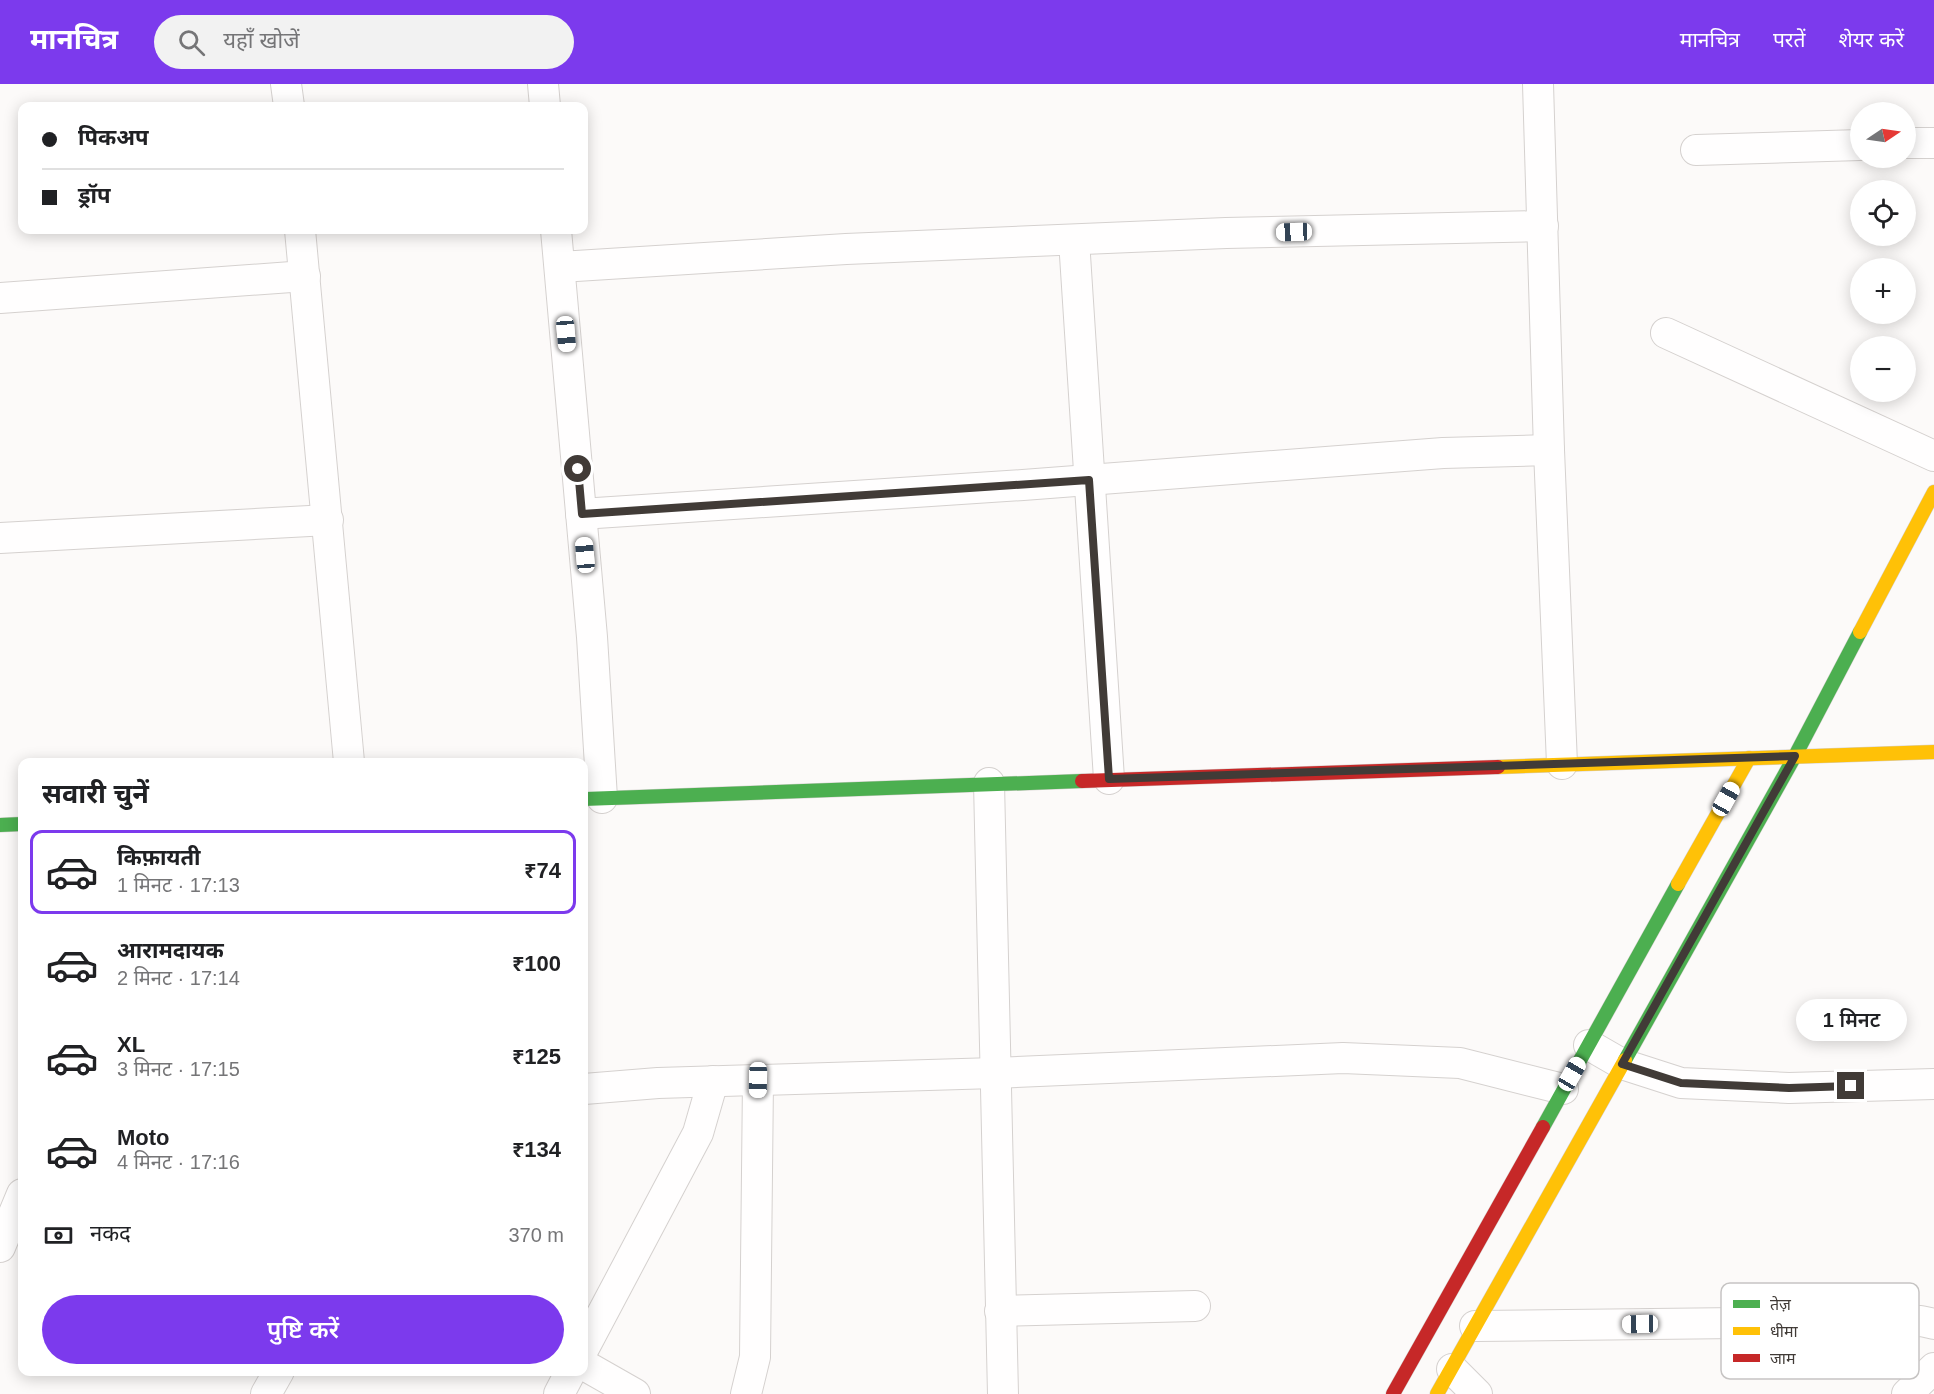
<!DOCTYPE html>
<html lang="hi">
<head>
<meta charset="utf-8">
<style>
	body { margin:0; font-family:Helvetica,"Noto Sans Devanagari",sans-serif; background:#f2f2f2; color:#202124; height:100vh; display:flex; flex-direction:column; font-size:22px; white-space:nowrap }
	* { box-sizing:border-box; margin:0 }
	p { font-size:20px; color:#757577 }
	.icon { flex:none; width:33px; height:33px; fill:none; stroke:currentColor; stroke-width:2; stroke-linecap:round; stroke-linejoin:round }
	.map { position:relative; flex:1; overflow:hidden }
	.panel { position:absolute; left:18px; top:674px; width:570px; height:618px; display:flex; flex-direction:column; background:#fff; border-radius:12px; box-shadow:0 3px 15px #0003 }
	.panel>* { flex:none }
	.guide { position:absolute; left:18px; top:18px; width:570px; height:132px; border-radius:12px; box-shadow:0 3px 15px #0003; display:grid; align-content:center; height:132px; padding:0 24px; background:#fff }
	.needle { width:39px; rotate:77deg }
	.controls { position:absolute; left:1850px; top:18px; display:grid; gap:12px }
	.controls a { display:grid; place-items:center; width:66px; height:66px; border-radius:50%; background:#fff; box-shadow:0 3px 15px #0003; font-size:30px }
	.end { position:absolute; width:27px; height:27px; margin:-14px; border:8px solid #413b37; background:#fff; box-shadow:0 0 0 3px #fff }
	.from { border-radius:50% }
	.bubble { position:absolute; height:42px; border-radius:21px; background:#fff; box-shadow:0 3px 15px #0003; font-size:20px; font-weight:600; line-height:42px; text-align:center }
	.car { position:absolute; width:18px; height:36px; margin:-18px -9px; border-radius:8px; box-shadow:0 0 4px 2px #0007; background:linear-gradient(#fff 24%,#345 0 40%,#fff 0 76%,#345 0 86%,#fff 0) }
	.guide b { display:flex; align-items:center; gap:21px; height:57px; font-size:22px }
	.guide b+b { border-top:2px solid #e0e0e0 }
	.guide i { width:15px; height:15px; background:#202124 }
	ul { padding:0; list-style:none }
	li { display:flex; align-items:center; gap:18px; height:84px; margin:0 12px 9px; padding:0 12px; border:3px solid transparent; border-radius:12px }
	li div { flex:1 }
	li b { display:block; font-size:22px }
	li em { font-style:normal; font-weight:600 }
	li.selected { border-color:#7c3aed }
	li>.icon { width:54px; height:54px; stroke-width:1.5 }
	h2 { padding:0 24px; font-size:27px; line-height:72px }
	.pay { display:flex; align-items:center; gap:15px; height:66px; padding:0 24px; font-size:22px }
	.pay p { margin-inline-start:auto }
	.action { display:flex; gap:12px; margin-top:auto; padding:12px 24px }
	.action a { flex:1; height:69px; border-radius:36px; background:#7c3aed; color:#fff; font-size:24px; font-weight:600; line-height:69px; text-align:center }
	header { display:flex; align-items:center; gap:36px; box-sizing:border-box; height:84px; padding:0 30px; background:#7c3aed; color:#fff }
	header strong { font-size:28px }
	nav { display:flex; gap:33px; margin-inline-start:auto; font-size:21px }
	.search { width:420px; height:54px; background:#f2f2f2; display:flex; align-items:center; gap:15px; box-sizing:border-box; padding:0 21px; border-radius:33px; color:#757577; font-size:22px }
	.map>svg:first-child { display:block }
</style>
</head>
<body>
<header>
<strong>मानचित्र</strong>
<div class="search"><svg class="icon" aria-label="search" viewBox="0 0 24 24"><circle cx="10" cy="10" r="6"/><path d="M15 15l6 6"/></svg>यहाँ खोजें</div>
<nav><a>मानचित्र</a><a>परतें</a><a>शेयर करें</a></nav>
</header>
<div class="map">
<svg width="1934" height="1310" viewBox="0 0 1934 1310">
	<rect width="100%" height="100%" fill="#fcfaf9"/>
	<g fill="none" stroke-linecap="round" stroke-linejoin="round">
		<defs>
			<g id="street">
				<polyline points="286,0 289,22"/>
				<polyline points="543,0 545,22"/>
				<polyline points="1538,0 1549,366 1562,680"/>
				<polyline points="1905,59 1934,59"/>
				<polyline points="1696,66 1860,61"/>
				<polyline points="300,146 349,678"/>
				<polyline points="556,146 592,553 602,714"/>
				<polyline points="1074,156 1109,695"/>
				<polyline points="560,183 846,165 1226,149 1543,142"/>
				<polyline points="0,214 305,192"/>
				<polyline points="1666,249 1934,372"/>
				<polyline points="581,430 1023,401 1443,369 1549,366"/>
				<polyline points="0,454 328,436"/>
				<polyline points="989,699 1003,1310"/>
				<polyline points="1589,961 1622,980 1681,999 1789,1004 1934,1000"/>
				<polyline points="584,1005 658,999 995,989 1343,974 1460,979 1563,1005"/>
				<polyline points="0,1163 22,1110"/>
				<polyline points="1000,1227 1195,1222"/>
				<polyline points="1475,1242 1921,1237 1934,1240"/>
				<polyline points="584,1264 698,1049 713,997"/>
				<polyline points="584,1281 635,1310"/>
				<polyline points="1452,1285 1477,1310"/>
				<polyline points="266,1310 279,1287"/>
				<polyline points="559,1310 571,1287"/>
				<polyline points="746,1310 755,1273 758,996"/>
				<polyline points="1907,1310 1934,1284"/>
			</g>
			<g id="fast">
				<polyline points="584,715 1082,697"/>
				<polyline points="0,741 22,740"/>
				<polyline points="1625,976 1795,672 1860,548"/>
				<polyline points="1543,1043 1678,800"/>
			</g>
			<g id="slow">
				<polyline points="1860,548 1934,408"/>
				<polyline points="1498,683 1934,668"/>
				<polyline points="1678,800 1749,674"/>
				<polyline points="1437,1310 1625,976"/>
			</g>
			<g id="jam">
				<polyline points="1082,697 1498,683"/>
				<polyline points="1393,1310 1543,1043"/>
			</g>
		</defs>
		<!-- street casing -->
		<use href="#street" stroke="#d5d1cf" stroke-width="32"/>
		<!-- fast casing -->
		<use href="#fast" stroke="#d5d1cf" stroke-width="15"/>
		<!-- slow casing -->
		<use href="#slow" stroke="#d5d1cf" stroke-width="15"/>
		<!-- jam casing -->
		<use href="#jam" stroke="#d5d1cf" stroke-width="15"/>
		<!-- street -->
		<use href="#street" stroke="#fffefe" stroke-width="30"/>
		<!-- fast -->
		<use href="#fast" stroke="#4caf50" stroke-width="14"/>
		<!-- slow -->
		<use href="#slow" stroke="#ffc107" stroke-width="14"/>
		<!-- jam -->
		<use href="#jam" stroke="#c62828" stroke-width="14"/>
	</g>
	<g fill="none" stroke-linecap="round" stroke-linejoin="round">
		<!-- route -->
		<polyline stroke="#413b37" stroke-width="8" points="578,385 582,430 1089,396 1109,695 1795,672 1622,980 1681,999 1789,1004 1851,1002"/>
	</g>
	<!-- legend -->
	<rect x="1721" y="1199" width="198" height="96" rx="9" fill="#fff" stroke="#c6c4c3" stroke-width="1.5"/>
	<rect x="1733" y="1216" width="27" height="8" fill="#4caf50"/>
	<rect x="1733" y="1243" width="27" height="8" fill="#ffc107"/>
	<rect x="1733" y="1270" width="27" height="8" fill="#c62828"/>
	<g font-size="16" fill="#413b37">
		<text x="1770" y="1226">तेज़</text>
		<text x="1770" y="1253">धीमा</text>
		<text x="1770" y="1280">जाम</text>
	</g>
</svg>
<div class="controls">
<a><svg class="needle" viewBox="-14 -14 28 28"><path d="M0-13l5 13h-10z" fill="#e53935"/><path d="M0 13l5-13h-10z" fill="#757577"/></svg></a>
<a><svg class="icon" aria-label="locate" viewBox="0 0 24 24"><circle cx="12" cy="12" r="6"/><path d="M12 2v4M12 18v4M2 12h4M18 12h4"/></svg></a>
<a>+</a>
<a>−</a>
</div>
<i class="end from" style="left:578px;top:385px"></i>
<i class="end" style="left:1851px;top:1002px"></i>
<div class="bubble" style="left:1796px;top:915px;width:111px">1 मिनट</div>
<i class="car" style="left:1294px;top:148px;rotate:268deg"></i>
<i class="car" style="left:566px;top:250px;rotate:175deg"></i>
<i class="car" style="left:585px;top:471px;rotate:355deg"></i>
<i class="car" style="left:1726px;top:715px;rotate:29deg"></i>
<i class="car" style="left:1572px;top:990px;rotate:30deg"></i>
<i class="car" style="left:758px;top:996px;rotate:181deg"></i>
<i class="car" style="left:1640px;top:1240px;rotate:269deg"></i>
<div class="guide">
<b><i class="from"></i>पिकअप</b>
<b><i></i>ड्रॉप</b>
</div>
<section class="panel">
<h2>सवारी चुनें</h2>
<ul>
<li class="selected"><svg class="icon" aria-label="car" viewBox="0 0 24 24"><path d="M5 17H2v-5l4-1 3-4h7l3 4 3 1v5h-3M9 17h6M6 11h13"/><circle cx="7" cy="17" r="2"/><circle cx="17" cy="17" r="2"/></svg><div><b>किफ़ायती</b><p>1 मिनट · 17:13</p></div><em>₹74</em></li>
<li><svg class="icon" aria-label="car" viewBox="0 0 24 24"><path d="M5 17H2v-5l4-1 3-4h7l3 4 3 1v5h-3M9 17h6M6 11h13"/><circle cx="7" cy="17" r="2"/><circle cx="17" cy="17" r="2"/></svg><div><b>आरामदायक</b><p>2 मिनट · 17:14</p></div><em>₹100</em></li>
<li><svg class="icon" aria-label="car" viewBox="0 0 24 24"><path d="M5 17H2v-5l4-1 3-4h7l3 4 3 1v5h-3M9 17h6M6 11h13"/><circle cx="7" cy="17" r="2"/><circle cx="17" cy="17" r="2"/></svg><div><b>XL</b><p>3 मिनट · 17:15</p></div><em>₹125</em></li>
<li><svg class="icon" aria-label="car" viewBox="0 0 24 24"><path d="M5 17H2v-5l4-1 3-4h7l3 4 3 1v5h-3M9 17h6M6 11h13"/><circle cx="7" cy="17" r="2"/><circle cx="17" cy="17" r="2"/></svg><div><b>Moto</b><p>4 मिनट · 17:16</p></div><em>₹134</em></li>
</ul>
<div class="pay"><svg class="icon" aria-label="cash" viewBox="0 0 24 24"><path d="M3 7h18v10H3z"/><circle cx="12" cy="12" r="2"/></svg>नकद<p>370 m</p></div>
<div class="action"><a>पुष्टि करें</a></div>
</section>
</div>
</body>
</html>
